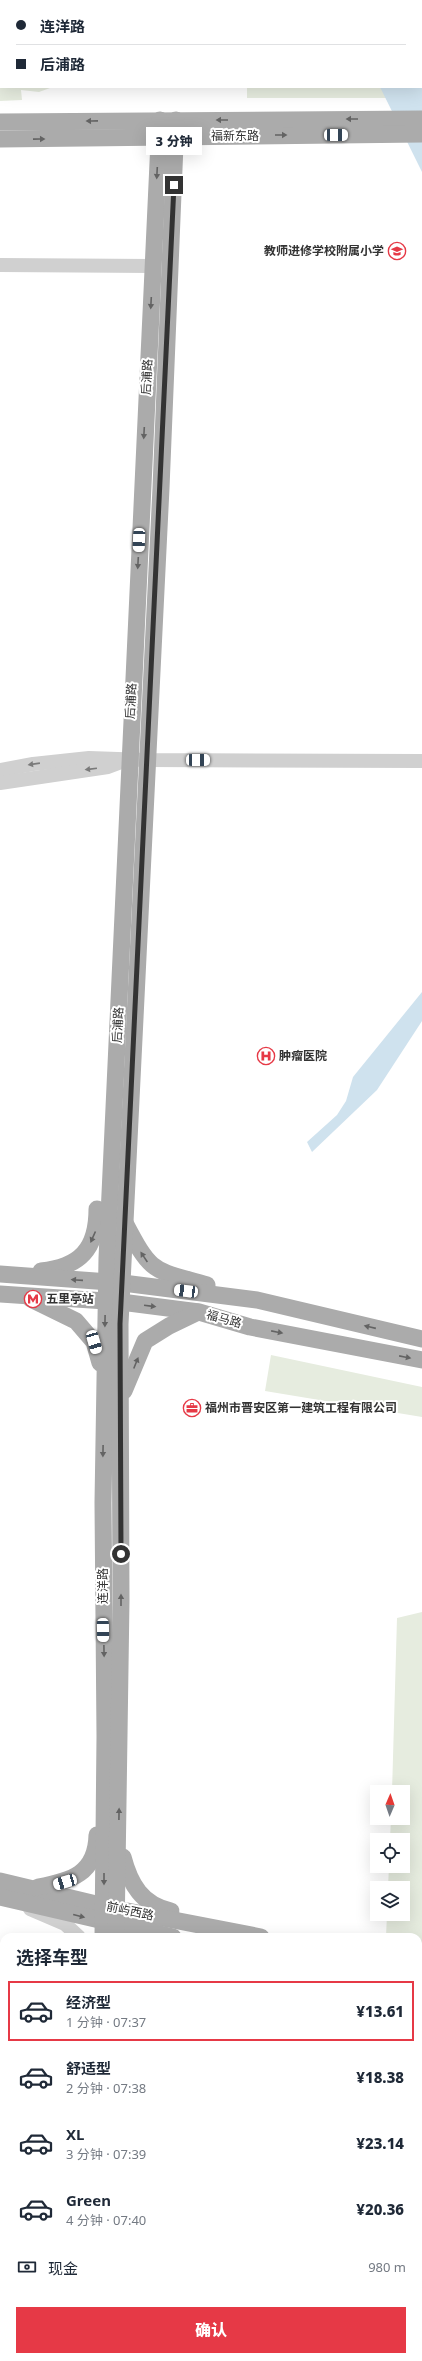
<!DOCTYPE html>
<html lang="zh">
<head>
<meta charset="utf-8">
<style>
	body { margin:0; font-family:"Noto Sans","Noto Sans SC",sans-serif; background:#f2f2f3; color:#1f2937; height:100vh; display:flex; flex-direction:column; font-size:15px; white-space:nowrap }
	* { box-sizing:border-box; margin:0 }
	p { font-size:13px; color:#747a83 }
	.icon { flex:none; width:22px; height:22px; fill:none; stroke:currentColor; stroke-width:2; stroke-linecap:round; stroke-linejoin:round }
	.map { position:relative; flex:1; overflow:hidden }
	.sheet { position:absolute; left:0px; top:1933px; width:422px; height:428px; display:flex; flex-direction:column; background:#fff; border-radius:12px 12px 0 0; box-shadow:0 4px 16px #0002 }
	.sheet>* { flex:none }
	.hud { position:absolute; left:0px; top:0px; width:422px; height:88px; box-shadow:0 4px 16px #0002; display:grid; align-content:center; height:88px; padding:0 16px; background:#fff }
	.needle { width:26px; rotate:2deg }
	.fabs { position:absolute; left:370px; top:1785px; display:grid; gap:8px }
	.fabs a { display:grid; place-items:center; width:40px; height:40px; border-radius:0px; background:#fff; box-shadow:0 4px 16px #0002; font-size:20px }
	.end { position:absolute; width:18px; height:18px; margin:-9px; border:5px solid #333; background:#fff; box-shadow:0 0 0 2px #fff }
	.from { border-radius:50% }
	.bubble { position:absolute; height:28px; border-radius:0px; background:#fff; box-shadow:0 4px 16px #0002; font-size:13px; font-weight:800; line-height:28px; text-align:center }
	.car { position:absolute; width:12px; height:24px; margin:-12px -6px; border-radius:5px; box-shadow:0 0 3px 1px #0007; background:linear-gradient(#fff 24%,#345 0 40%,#fff 0 76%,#345 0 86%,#fff 0) }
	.hud b { display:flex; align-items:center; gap:14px; height:38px; font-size:15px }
	.hud b+b { border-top:1px solid #e0e1e3 }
	.hud i { width:10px; height:10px; background:#1f2937 }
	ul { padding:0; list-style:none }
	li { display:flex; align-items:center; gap:12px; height:60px; margin:0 8px 6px; padding:0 8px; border:2px solid transparent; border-radius:0px }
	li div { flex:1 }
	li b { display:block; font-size:15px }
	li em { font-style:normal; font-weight:800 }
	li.on { border-color:#e63946 }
	li>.icon { width:36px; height:36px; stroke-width:1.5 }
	h2 { padding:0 16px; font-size:18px; line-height:48px }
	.pay { display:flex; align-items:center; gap:10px; height:44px; padding:0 16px; font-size:15px }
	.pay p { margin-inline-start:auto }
	.action { display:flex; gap:8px; margin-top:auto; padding:8px 16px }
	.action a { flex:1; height:46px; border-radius:0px; background:#e63946; color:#fff; font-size:16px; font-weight:800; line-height:46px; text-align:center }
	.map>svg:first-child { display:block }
</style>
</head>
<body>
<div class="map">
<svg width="422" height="2361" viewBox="0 0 422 2361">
	<rect width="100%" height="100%" fill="#fff"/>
	<!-- green -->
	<g fill="#e6ecdf">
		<polygon points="0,0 112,0 1,1 1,87 50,88 39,92 21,90 22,100 0,101"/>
		<polygon points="246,0 422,0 422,98 247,98 247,87 421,87 421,1"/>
		<polygon points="271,1355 422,1387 422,1417 265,1391"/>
		<polygon points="422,1612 422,1947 418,1947 418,1937 386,1937 387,1914 403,1914 403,1888 388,1888 389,1866 403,1866 403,1840 390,1840 391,1818 403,1818 403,1792 392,1792 397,1618"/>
	</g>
	<!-- water -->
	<g fill="#cfe2ee">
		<polygon points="421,69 422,71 422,172 380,87 421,87"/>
		<polygon points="422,992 422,1021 377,1090 312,1152 307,1142 337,1115 346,1101 353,1077"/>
	</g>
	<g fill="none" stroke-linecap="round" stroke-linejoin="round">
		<!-- minor -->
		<g stroke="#d0d0d0" stroke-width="14">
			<polyline points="0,265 152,266"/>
			<polyline points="0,770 33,764 89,758 147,760 422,761"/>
			<polyline points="0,783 108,767 124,761"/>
			<polyline points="30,1909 65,1924 79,1937"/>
			<polyline points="0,2068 4,2068"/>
			<polyline points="0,2266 4,2266"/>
		</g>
		<!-- major -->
		<g stroke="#ababab" stroke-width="17">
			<polyline points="0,122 422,119"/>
			<polyline points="0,139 422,134"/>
			<path d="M125 1223C152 1275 153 1269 207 1285"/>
			<path d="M41 1271C80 1267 97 1249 97 1209"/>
			<polyline points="0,1274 123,1283 257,1300 422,1339"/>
			<polyline points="0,1294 121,1302 199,1312 250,1327 422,1360"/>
			<polyline points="31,1299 76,1321 94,1342 100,1363"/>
			<polyline points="124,1391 145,1341 169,1326 198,1312"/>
			<path d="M123 1857C130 1884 142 1905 171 1911"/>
			<polyline points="0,1881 117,1909 261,1937"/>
			<path d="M38 1887C71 1881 96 1874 97 1835"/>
			<polyline points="0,1897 173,1937"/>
			<polyline points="103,1937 105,1736 103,1503 107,1258 160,120"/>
			<polyline points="116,1937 121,1600 120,1324 161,488 176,120"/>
			<polyline points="418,1968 422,1969"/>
			<polyline points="418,1987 422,1987"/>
			<polyline points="105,2357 106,2361"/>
			<polyline points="127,2357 127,2361"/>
		</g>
	</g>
	<!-- one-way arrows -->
	<defs><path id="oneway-solid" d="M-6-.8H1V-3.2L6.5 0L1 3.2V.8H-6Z"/></defs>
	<g fill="#636363">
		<use href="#oneway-solid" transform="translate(352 119) rotate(180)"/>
		<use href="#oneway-solid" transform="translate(222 120) rotate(180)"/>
		<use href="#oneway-solid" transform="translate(92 121) rotate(179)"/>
		<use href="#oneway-solid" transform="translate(281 135)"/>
		<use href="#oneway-solid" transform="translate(39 139) rotate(-1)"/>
		<use href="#oneway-solid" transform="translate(157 173) rotate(93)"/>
		<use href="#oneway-solid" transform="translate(151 303) rotate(93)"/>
		<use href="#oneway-solid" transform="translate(144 433) rotate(93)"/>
		<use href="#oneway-solid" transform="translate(138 563) rotate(93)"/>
		<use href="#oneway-solid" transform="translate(93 1237) rotate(114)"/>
		<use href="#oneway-solid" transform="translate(144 1257) rotate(-124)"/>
		<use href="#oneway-solid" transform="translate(77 1280) rotate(-176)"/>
		<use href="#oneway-solid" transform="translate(150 1306) rotate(7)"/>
		<use href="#oneway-solid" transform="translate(105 1321) rotate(91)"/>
		<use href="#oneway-solid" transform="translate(370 1327) rotate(-167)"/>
		<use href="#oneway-solid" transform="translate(277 1332) rotate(11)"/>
		<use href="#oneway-solid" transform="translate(405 1357) rotate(11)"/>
		<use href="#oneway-solid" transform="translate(136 1363) rotate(-68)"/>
		<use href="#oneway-solid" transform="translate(103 1451) rotate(91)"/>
		<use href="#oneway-solid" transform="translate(121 1600) rotate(-90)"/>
		<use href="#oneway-solid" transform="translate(104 1651) rotate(89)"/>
		<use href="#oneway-solid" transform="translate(119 1814) rotate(-89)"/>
		<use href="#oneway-solid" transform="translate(104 1879) rotate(90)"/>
		<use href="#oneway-solid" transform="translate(79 1916) rotate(14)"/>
	</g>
	<g fill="#7a7a7a">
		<use href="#oneway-solid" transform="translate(34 764) rotate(172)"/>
		<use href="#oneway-solid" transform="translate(91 769) rotate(173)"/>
	</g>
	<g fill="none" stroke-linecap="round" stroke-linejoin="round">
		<!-- route -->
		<polyline stroke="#333" stroke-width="5" points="121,1554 120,1324 174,185"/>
	</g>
	<!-- icons -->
	<defs>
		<symbol id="school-ring" viewBox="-11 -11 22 22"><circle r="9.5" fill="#fff" stroke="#e63946" stroke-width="1.5"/><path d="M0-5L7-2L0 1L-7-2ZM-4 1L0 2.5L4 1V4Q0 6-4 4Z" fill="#e63946"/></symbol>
		<symbol id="hospital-ring" viewBox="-11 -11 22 22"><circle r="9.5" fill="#fff" stroke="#e63946" stroke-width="1.5"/><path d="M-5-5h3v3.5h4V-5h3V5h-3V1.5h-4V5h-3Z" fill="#e63946"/></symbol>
		<symbol id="metro-ring" viewBox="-11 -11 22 22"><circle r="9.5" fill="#fff" stroke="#e63946" stroke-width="1.5"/><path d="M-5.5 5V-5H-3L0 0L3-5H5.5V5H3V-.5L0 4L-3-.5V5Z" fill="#e63946"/></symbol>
		<symbol id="office-ring" viewBox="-11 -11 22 22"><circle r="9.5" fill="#fff" stroke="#e63946" stroke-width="1.5"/><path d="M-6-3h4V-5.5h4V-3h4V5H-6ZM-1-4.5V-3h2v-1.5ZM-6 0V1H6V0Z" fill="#e63946"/></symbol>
	</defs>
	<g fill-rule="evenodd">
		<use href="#school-ring" x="387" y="241" width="20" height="20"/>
		<use href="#hospital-ring" x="256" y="1046" width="20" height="20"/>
		<use href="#metro-ring" x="23" y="1289" width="20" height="20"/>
		<use href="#office-ring" x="182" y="1398" width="20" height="20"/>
	</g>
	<g text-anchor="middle" stroke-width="4" stroke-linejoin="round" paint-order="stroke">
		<!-- street labels -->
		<g font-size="12" fill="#333" stroke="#fff">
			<text x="235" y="140">福新东路</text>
			<text transform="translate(147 377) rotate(-87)" y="4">后浦路</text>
			<text transform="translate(131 701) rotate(-87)" y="4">后浦路</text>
			<text transform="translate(118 1025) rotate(-87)" y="4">后浦路</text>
			<text transform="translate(224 1319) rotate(16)" y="4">福马路</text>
			<text transform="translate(103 1586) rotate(-90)" y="4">连洋路</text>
			<text transform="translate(130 1911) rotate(12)" y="4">前屿西路</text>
		</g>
		<!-- poi labels -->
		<g font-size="12" font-weight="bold" fill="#333" stroke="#fff" text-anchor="start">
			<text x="384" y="255" text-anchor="end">教师进修学校附属小学</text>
			<text x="279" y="1060">肿瘤医院</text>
			<text x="46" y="1303">五里亭站</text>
			<text x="205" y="1412">福州市晋安区第一建筑工程有限公司</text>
		</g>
	</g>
</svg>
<div class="fabs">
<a><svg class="needle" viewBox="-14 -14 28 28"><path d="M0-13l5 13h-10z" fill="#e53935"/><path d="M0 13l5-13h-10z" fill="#747a83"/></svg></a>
<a><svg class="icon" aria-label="locate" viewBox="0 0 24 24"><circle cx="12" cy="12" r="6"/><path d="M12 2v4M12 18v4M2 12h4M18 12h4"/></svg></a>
<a><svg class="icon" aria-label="layers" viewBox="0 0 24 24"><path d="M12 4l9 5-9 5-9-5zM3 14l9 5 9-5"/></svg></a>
</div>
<i class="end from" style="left:121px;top:1554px"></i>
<i class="end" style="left:174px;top:185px"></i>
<div class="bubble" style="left:146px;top:127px;width:56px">3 分钟</div>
<i class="car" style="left:336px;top:135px;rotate:90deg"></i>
<i class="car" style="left:139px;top:540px;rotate:182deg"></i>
<i class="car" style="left:198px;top:760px;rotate:90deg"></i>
<i class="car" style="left:186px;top:1291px;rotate:277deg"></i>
<i class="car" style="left:94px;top:1342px;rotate:164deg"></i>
<i class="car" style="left:103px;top:1630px;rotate:179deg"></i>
<i class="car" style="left:65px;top:1882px;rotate:254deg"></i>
<div class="hud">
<b><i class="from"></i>连洋路</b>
<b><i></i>后浦路</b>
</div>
<section class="sheet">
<h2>选择车型</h2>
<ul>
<li class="on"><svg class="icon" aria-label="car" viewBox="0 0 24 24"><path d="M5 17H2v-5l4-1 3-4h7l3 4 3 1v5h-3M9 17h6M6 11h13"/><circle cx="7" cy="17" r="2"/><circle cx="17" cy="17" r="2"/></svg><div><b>经济型</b><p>1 分钟 · 07:37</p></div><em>¥13.61</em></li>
<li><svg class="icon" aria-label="car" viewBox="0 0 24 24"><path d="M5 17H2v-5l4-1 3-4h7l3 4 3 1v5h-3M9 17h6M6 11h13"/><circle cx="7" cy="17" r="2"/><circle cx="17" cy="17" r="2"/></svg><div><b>舒适型</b><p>2 分钟 · 07:38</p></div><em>¥18.38</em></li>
<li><svg class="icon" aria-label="car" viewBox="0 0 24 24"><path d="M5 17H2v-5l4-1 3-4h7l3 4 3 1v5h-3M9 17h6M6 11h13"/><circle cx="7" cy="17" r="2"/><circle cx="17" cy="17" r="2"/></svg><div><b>XL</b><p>3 分钟 · 07:39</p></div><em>¥23.14</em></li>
<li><svg class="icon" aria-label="car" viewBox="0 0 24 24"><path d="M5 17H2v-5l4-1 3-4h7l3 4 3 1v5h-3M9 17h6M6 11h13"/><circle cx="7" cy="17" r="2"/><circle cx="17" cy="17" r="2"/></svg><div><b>Green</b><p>4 分钟 · 07:40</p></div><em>¥20.36</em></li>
</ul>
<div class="pay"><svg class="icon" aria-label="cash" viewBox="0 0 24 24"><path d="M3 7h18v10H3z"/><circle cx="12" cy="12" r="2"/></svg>现金<p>980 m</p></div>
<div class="action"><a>确认</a></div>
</section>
</div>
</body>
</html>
